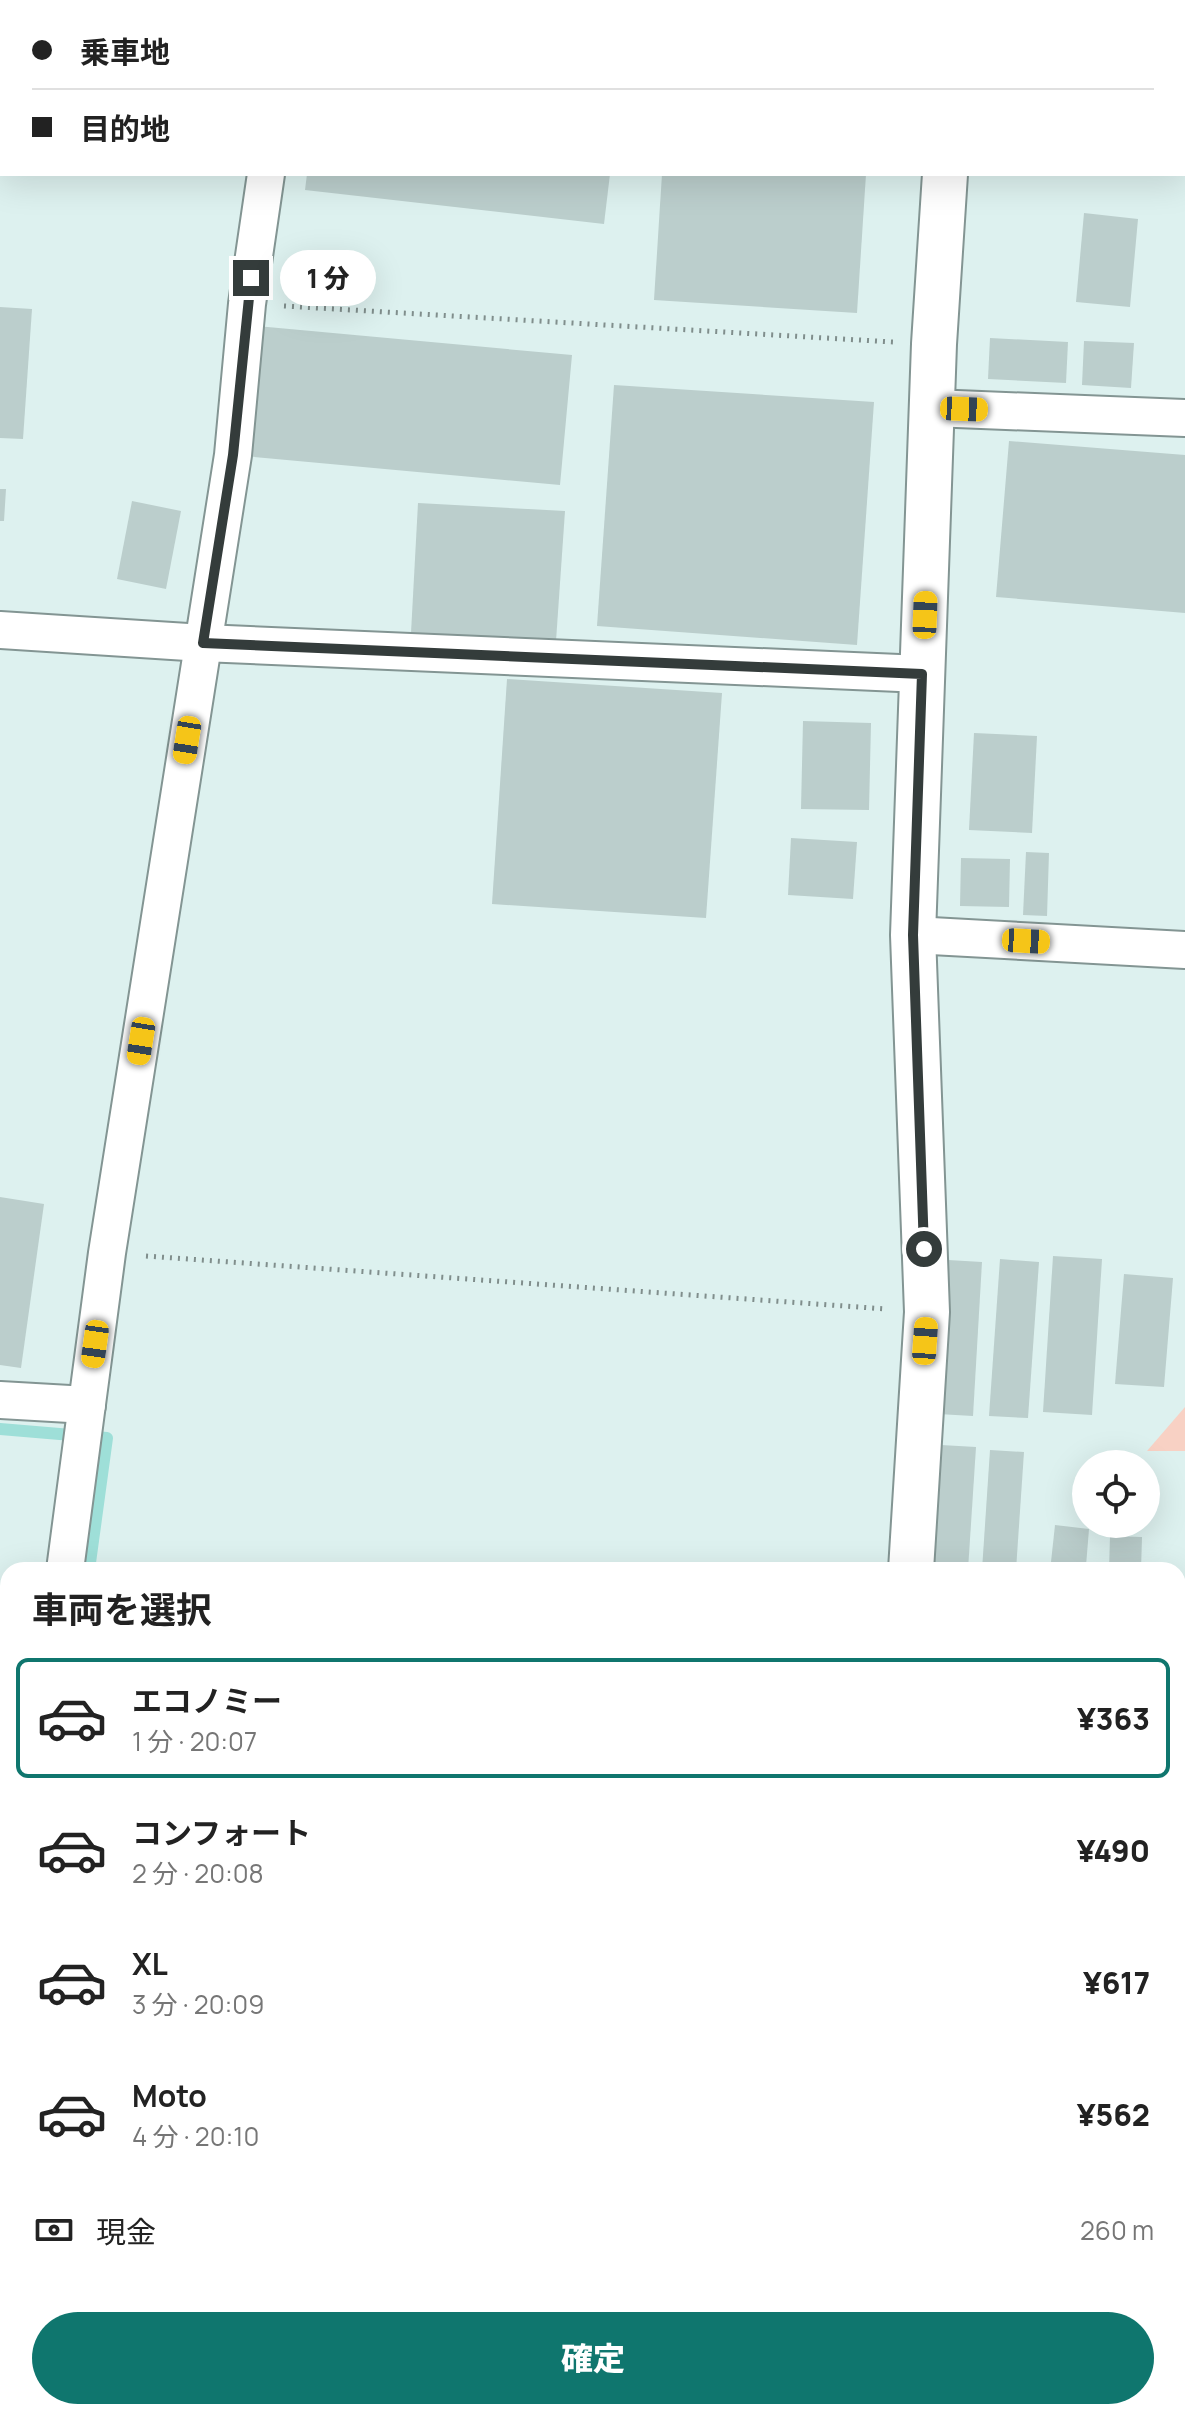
<!DOCTYPE html>
<html lang="ja">
<head>
<meta charset="utf-8">
<style>
	body { margin:0; font-family:Manrope,"Noto Sans JP",sans-serif; background:#f2f2f2; color:#222; height:100vh; display:flex; flex-direction:column; font-size:30px; white-space:nowrap }
	* { box-sizing:border-box; margin:0 }
	p { font-size:26px; color:#767676 }
	.icon { flex:none; width:44px; height:44px; fill:none; stroke:currentColor; stroke-width:2; stroke-linecap:round; stroke-linejoin:round }
	.map { position:relative; flex:1; overflow:hidden }
	.panel { position:absolute; left:0px; top:1562px; width:1186px; height:858px; display:flex; flex-direction:column; background:#fff; border-radius:24px 24px 0 0; box-shadow:0 8px 32px #0002 }
	.panel>* { flex:none }
	.hud { position:absolute; left:0px; top:0px; width:1186px; height:176px; box-shadow:0 8px 32px #0002; display:grid; align-content:center; height:176px; padding:0 32px; background:#fff }
	.tools { position:absolute; left:1072px; top:1450px; display:grid; gap:16px }
	.tools a { display:grid; place-items:center; width:88px; height:88px; border-radius:50%; background:#fff; box-shadow:0 8px 32px #0002; font-size:40px }
	.end { position:absolute; width:36px; height:36px; margin:-18px; border:10px solid #343c3b; background:#fff; box-shadow:0 0 0 4px #fff }
	.from { border-radius:50% }
	.bubble { position:absolute; height:56px; border-radius:28px; background:#fff; box-shadow:0 8px 32px #0002; font-size:26px; font-weight:800; line-height:56px; text-align:center }
	.car { position:absolute; width:24px; height:48px; margin:-24px -12px; border-radius:10px; box-shadow:0 0 6px 2px #0007; background:linear-gradient(#f5c518 24%,#345 0 40%,#f5c518 0 76%,#345 0 86%,#f5c518 0) }
	.hud b { display:flex; align-items:center; gap:28px; height:76px; font-size:30px }
	.hud b+b { border-top:2px solid #e0e0e0 }
	.hud i { width:20px; height:20px; background:#222 }
	ul { padding:0; list-style:none }
	li { display:flex; align-items:center; gap:24px; height:120px; margin:0 16px 12px; padding:0 16px; border:4px solid transparent; border-radius:12px }
	li div { flex:1 }
	li b { display:block; font-size:30px }
	li em { font-style:normal; font-weight:800 }
	li.current { border-color:#0f766e }
	li>.icon { width:72px; height:72px; stroke-width:1.5 }
	h2 { padding:0 32px; font-size:36px; line-height:96px }
	.pay { display:flex; align-items:center; gap:20px; height:88px; padding:0 32px; font-size:30px }
	.pay p { margin-inline-start:auto }
	.primary-button { display:flex; gap:16px; margin-top:auto; padding:16px 32px }
	.primary-button a { flex:1; height:92px; border-radius:48px; background:#0f766e; color:#fff; font-size:32px; font-weight:800; line-height:92px; text-align:center }
	.map>svg:first-child { display:block }
</style>
</head>
<body>
<div class="map">
<svg width="1185" height="2419" viewBox="0 0 1185 2419">
	<rect width="100%" height="100%" fill="#ddf1ef"/>
	<!-- green -->
	<g fill="#f8d1c4">
		<polygon points="1185,1407 1185,1451 1147,1451"/>
		<polygon points="0,1870 8,1871 0,1948"/>
	</g>
	<g fill="none" stroke-linecap="round" stroke-linejoin="round">
		<!-- stream -->
		<g stroke="#9edfd8" stroke-width="12">
			<polyline points="0,1429 107,1438 89,1570"/>
			<polyline points="1178,2126 1185,2127"/>
		</g>
	</g>
	<!-- building -->
	<g fill="#bbcecc">
		<polygon points="307,174 610,174 604,224 305,190"/>
		<polygon points="662,174 866,174 857,313 654,300"/>
		<polygon points="1084,213 1138,219 1130,307 1076,302"/>
		<polygon points="0,307 32,309 23,439 0,438"/>
		<polygon points="245,325 572,355 560,485 233,455"/>
		<polygon points="990,338 1068,342 1066,383 988,379"/>
		<polygon points="1084,341 1134,343 1131,388 1082,385"/>
		<polygon points="614,385 874,402 857,645 597,626"/>
		<polygon points="1009,441 1185,455 1185,613 996,597"/>
		<polygon points="0,489 6,489 4,521 0,521"/>
		<polygon points="132,501 181,511 166,589 117,579"/>
		<polygon points="418,503 565,511 556,641 411,633"/>
		<polygon points="507,679 722,693 706,918 492,904"/>
		<polygon points="803,721 871,723 869,810 801,809"/>
		<polygon points="974,733 1037,736 1032,833 969,830"/>
		<polygon points="791,838 857,842 853,899 788,895"/>
		<polygon points="1026,852 1049,853 1047,916 1023,915"/>
		<polygon points="961,858 1010,859 1009,907 960,906"/>
		<polygon points="0,1197 44,1204 21,1368 0,1365"/>
		<polygon points="1053,1256 1102,1259 1092,1415 1043,1412"/>
		<polygon points="1000,1259 1039,1262 1028,1418 989,1416"/>
		<polygon points="948,1260 982,1262 973,1416 938,1414"/>
		<polygon points="1124,1274 1173,1278 1164,1387 1115,1384"/>
		<polygon points="941,1445 976,1447 968,1570 934,1570"/>
		<polygon points="990,1450 1024,1452 1016,1570 982,1570"/>
		<polygon points="1055,1525 1089,1529 1086,1566 1051,1562"/>
		<polygon points="1110,1536 1142,1537 1141,1570 1109,1570"/>
		<polygon points="1178,1583 1185,1583 1185,1616 1178,1615"/>
		<polygon points="479,2412 548,2412 548,2419 480,2419"/>
	</g>
	<g fill="none" stroke-linecap="round" stroke-linejoin="round">
		<defs>
			<g id="minor">
				<polyline points="290,2 290,0"/>
				<polyline points="932,408 1185,418"/>
				<polyline points="0,630 203,643 922,674"/>
				<polyline points="913,935 1185,950"/>
				<polyline points="0,1400 87,1405"/>
				<polyline points="65,1570 107,1253 233,455 247,304 266,174"/>
				<polyline points="0,2064 8,2003"/>
			</g>
			<g id="tertiary">
				<polyline points="956,2 956,0"/>
				<polyline points="911,1570 927,1312 913,935 934,344 945,174"/>
				<polyline points="868,2419 868,2412"/>
			</g>
			<g id="primary">
				<polyline points="1178,1872 1185,1870"/>
				<polyline points="0,2262 8,2259"/>
			</g>
		</defs>
		<!-- minor casing -->
		<use href="#minor" stroke="#839593" stroke-width="40"/>
		<!-- tertiary casing -->
		<use href="#tertiary" stroke="#839593" stroke-width="48"/>
		<!-- primary casing -->
		<use href="#primary" stroke="#839593" stroke-width="48"/>
		<!-- path -->
		<g stroke="#808e8c" stroke-width="5" stroke-dasharray="2 6" stroke-linecap="butt">
			<polyline points="284,306 893,342"/>
			<polyline points="146,1256 886,1309"/>
		</g>
		<!-- minor -->
		<use href="#minor" stroke="#fff" stroke-width="36"/>
		<!-- tertiary -->
		<use href="#tertiary" stroke="#fff" stroke-width="44"/>
		<!-- primary -->
		<use href="#primary" stroke="#fff" stroke-width="44"/>
	</g>
	<g fill="none" stroke-linecap="round" stroke-linejoin="round">
		<!-- route -->
		<polyline stroke="#343c3b" stroke-width="10" points="251,278 233,455 203,643 922,674 913,935 924,1249"/>
	</g>
</svg>
<div class="tools">
<a><svg class="icon" aria-label="locate" viewBox="0 0 24 24"><circle cx="12" cy="12" r="6"/><path d="M12 2v4M12 18v4M2 12h4M18 12h4"/></svg></a>
</div>
<i class="end from" style="left:924px;top:1249px"></i>
<i class="end" style="left:251px;top:278px"></i>
<div class="bubble" style="left:280px;top:250px;width:96px">1 分</div>
<i class="car" style="left:964px;top:409px;rotate:92deg"></i>
<i class="car" style="left:925px;top:615px;rotate:2deg"></i>
<i class="car" style="left:187px;top:740px;rotate:189deg"></i>
<i class="car" style="left:1026px;top:941px;rotate:93deg"></i>
<i class="car" style="left:141px;top:1041px;rotate:189deg"></i>
<i class="car" style="left:925px;top:1341px;rotate:4deg"></i>
<i class="car" style="left:95px;top:1344px;rotate:188deg"></i>
<div class="hud">
<b><i class="from"></i>乗車地</b>
<b><i></i>目的地</b>
</div>
<section class="panel">
<h2>車両を選択</h2>
<ul>
<li class="current"><svg class="icon" aria-label="car" viewBox="0 0 24 24"><path d="M5 17H2v-5l4-1 3-4h7l3 4 3 1v5h-3M9 17h6M6 11h13"/><circle cx="7" cy="17" r="2"/><circle cx="17" cy="17" r="2"/></svg><div><b>エコノミー</b><p>1 分 · 20:07</p></div><em>¥363</em></li>
<li><svg class="icon" aria-label="car" viewBox="0 0 24 24"><path d="M5 17H2v-5l4-1 3-4h7l3 4 3 1v5h-3M9 17h6M6 11h13"/><circle cx="7" cy="17" r="2"/><circle cx="17" cy="17" r="2"/></svg><div><b>コンフォート</b><p>2 分 · 20:08</p></div><em>¥490</em></li>
<li><svg class="icon" aria-label="car" viewBox="0 0 24 24"><path d="M5 17H2v-5l4-1 3-4h7l3 4 3 1v5h-3M9 17h6M6 11h13"/><circle cx="7" cy="17" r="2"/><circle cx="17" cy="17" r="2"/></svg><div><b>XL</b><p>3 分 · 20:09</p></div><em>¥617</em></li>
<li><svg class="icon" aria-label="car" viewBox="0 0 24 24"><path d="M5 17H2v-5l4-1 3-4h7l3 4 3 1v5h-3M9 17h6M6 11h13"/><circle cx="7" cy="17" r="2"/><circle cx="17" cy="17" r="2"/></svg><div><b>Moto</b><p>4 分 · 20:10</p></div><em>¥562</em></li>
</ul>
<div class="pay"><svg class="icon" aria-label="cash" viewBox="0 0 24 24"><path d="M3 7h18v10H3z"/><circle cx="12" cy="12" r="2"/></svg>現金<p>260 m</p></div>
<div class="primary-button"><a>確定</a></div>
</section>
</div>
</body>
</html>
